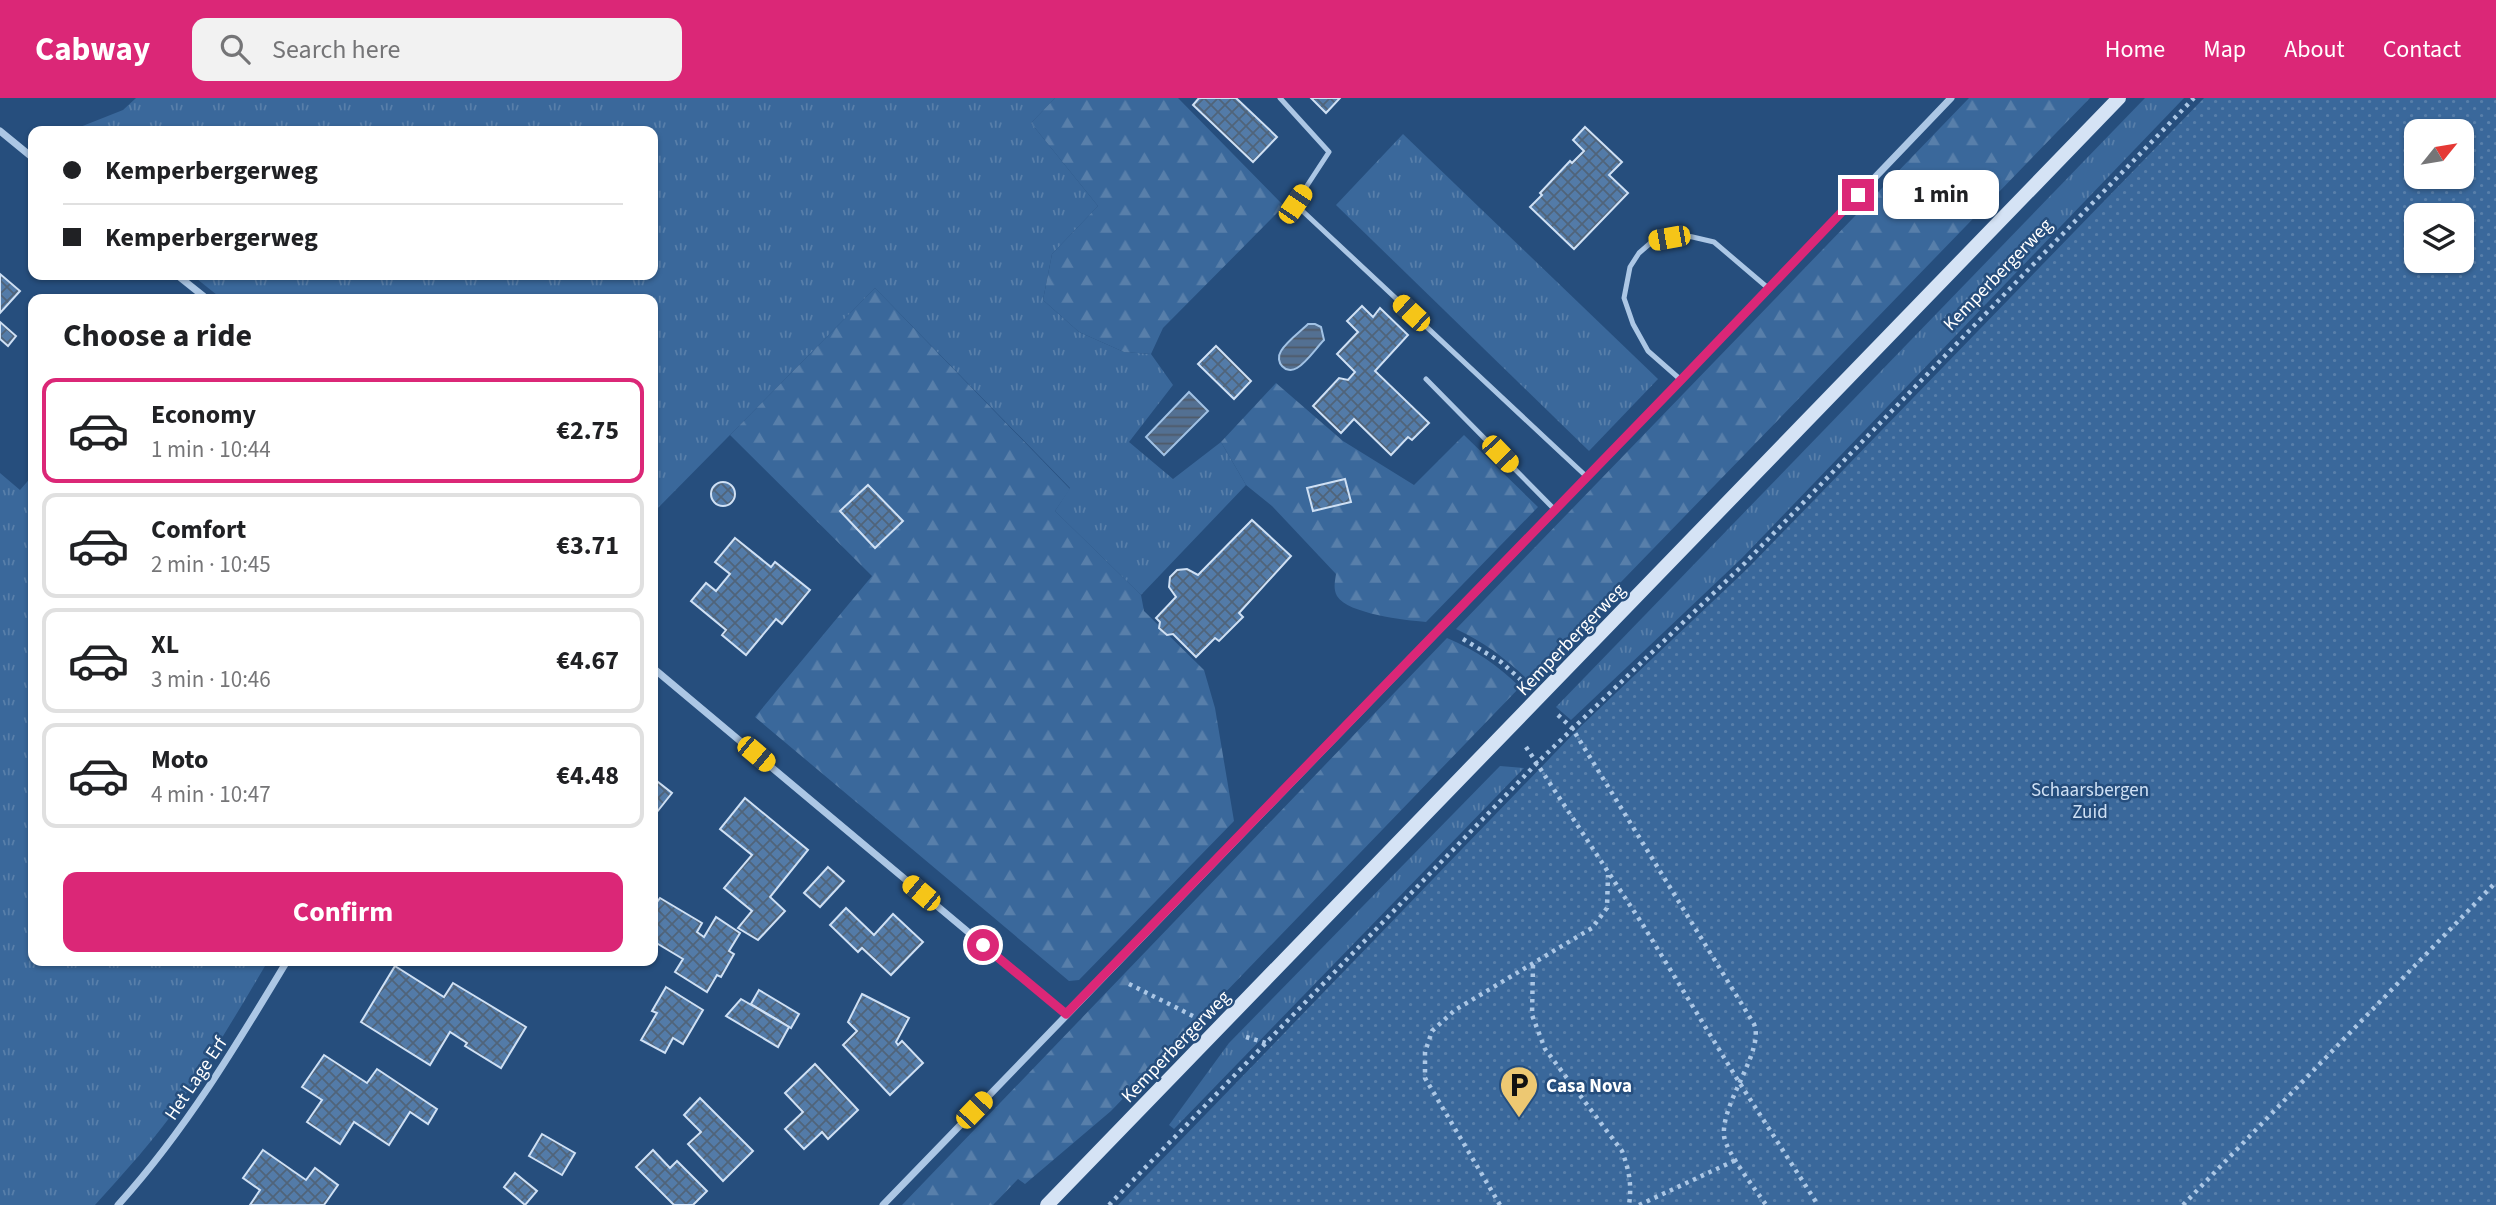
<!DOCTYPE html>
<html lang="en">
<head>
<meta charset="utf-8">
<style>
	body { margin:0; font-family:"Source Sans 3",sans-serif; background:#f2f2f2; color:#202124; height:100vh; display:flex; flex-direction:column; font-size:26px; white-space:nowrap }
	* { box-sizing:border-box; margin:0 }
	p { font-size:23px; color:#757577 }
	.icon { flex:none; width:38px; height:38px; fill:none; stroke:currentColor; stroke-width:2; stroke-linecap:round; stroke-linejoin:round }
	.map { position:relative; flex:1; overflow:hidden }
	.sheet { position:absolute; left:28px; top:196px; width:630px; height:672px; display:flex; flex-direction:column; background:#fff; border-radius:14px; box-shadow:0 2px 5px #0004 }
	.sheet>* { flex:none }
	.hud { position:absolute; left:28px; top:28px; width:630px; height:154px; border-radius:14px; box-shadow:0 2px 5px #0004; display:grid; align-content:center; height:154px; padding:0 35px; background:#fff }
	.needle { width:46px; rotate:60deg }
	.tools { position:absolute; left:2404px; top:21px; display:grid; gap:14px }
	.tools a { display:grid; place-items:center; width:70px; height:70px; border-radius:14px; background:#fff; box-shadow:0 2px 5px #0004; font-size:35px }
	.end { position:absolute; width:32px; height:32px; margin:-16px; border:9px solid #db2777; background:#fff; box-shadow:0 0 0 4px #fff }
	.from { border-radius:50% }
	.bubble { position:absolute; height:49px; border-radius:14px; background:#fff; box-shadow:0 2px 5px #0004; font-size:23px; font-weight:700; line-height:49px; text-align:center }
	.car { position:absolute; width:21px; height:42px; margin:-21px -10px; border-radius:9px; box-shadow:0 0 5px 2px #0007; background:linear-gradient(#f5c518 24%,#345 0 40%,#f5c518 0 76%,#345 0 86%,#f5c518 0) }
	.hud b { display:flex; align-items:center; gap:24px; height:66px; font-size:26px }
	.hud b+b { border-top:2px solid #e0e0e0 }
	.hud i { width:18px; height:18px; background:#202124 }
	ul { padding:0; list-style:none }
	li { display:flex; align-items:center; gap:21px; height:105px; margin:0 14px 10px; padding:0 21px; border:4px solid #e0e0e0; border-radius:14px }
	li div { flex:1 }
	li b { display:block; font-size:26px }
	li em { font-style:normal; font-weight:700 }
	li.selected { border-color:#db2777 }
	li>.icon { width:63px; height:63px; stroke-width:1.5 }
	h2 { padding:0 35px; font-size:32px; line-height:84px }
	.action { display:flex; gap:14px; margin-top:auto; padding:14px 35px }
	.action a { flex:1; height:80px; border-radius:14px; background:#db2777; color:#fff; font-size:28px; font-weight:700; line-height:80px; text-align:center }
	header { display:flex; align-items:center; gap:42px; box-sizing:border-box; height:98px; padding:0 35px; background:#db2777; color:#fff }
	header strong { font-size:33px }
	nav { display:flex; gap:38px; margin-inline-start:auto; font-size:24px }
	.search { width:490px; height:63px; background:#f2f2f2; display:flex; align-items:center; gap:18px; box-sizing:border-box; padding:0 24px; border-radius:14px; color:#757577; font-size:26px }
	.map>svg:first-child { display:block }
</style>
</head>
<body>
<header>
<strong>Cabway</strong>
<div class="search"><svg class="icon" aria-label="search" viewBox="0 0 24 24"><circle cx="10" cy="10" r="6"/><path d="M15 15l6 6"/></svg>Search here</div>
<nav><a>Home</a><a>Map</a><a>About</a><a>Contact</a></nav>
</header>
<div class="map">
<svg width="2496" height="1107" viewBox="0 0 2496 1107">
	<defs>
		<pattern id="grass-tufts" width="24" height="20" patternUnits="userSpaceOnUse" patternTransform="scale(1.75)"><rect width="24" height="20" fill="#3a689b"/><path d="M3 7l-1-3M5 7V3M7 7l1-3M15 17l-1-3M17 17v-4M19 17l1-3" fill="none" stroke="#587faa"/></pattern>
		<pattern id="forest-firs" width="22" height="20" patternUnits="userSpaceOnUse" patternTransform="scale(1.75)"><rect width="22" height="20" fill="#3a689b"/><path d="M5 1l3.5 6h-7zM16 11l3.5 6h-7z" fill="#587faa"/></pattern>
		<pattern id="park-dots" width="8" height="8" patternUnits="userSpaceOnUse" patternTransform="scale(1.75)"><rect width="8" height="8" fill="#3a689b"/><path d="M2 2h.1M6 6h.1" fill="none" stroke="#587faa" stroke-width="1.8" stroke-linecap="round"/></pattern>
		<pattern id="water-rules" width="6" height="5" patternUnits="userSpaceOnUse" patternTransform="scale(1.75)"><rect width="6" height="5" fill="#537092"/><path d="M0 2.5h6" fill="none" stroke="#4f5a68"/></pattern>
		<pattern id="building-cross-hatch" width="8" height="8" patternUnits="userSpaceOnUse" patternTransform="scale(1.75)"><rect width="8" height="8" fill="#537ba8"/><path d="M0 0l8 8M0 8l8-8" fill="none" stroke="#50647a"/></pattern>
	</defs>
	<rect width="100%" height="100%" fill="#264e7d"/>
	<!-- grass -->
	<g fill="url(#grass-tufts)">
		<polygon points="136,0 1055,0 1031,25 1098,108 1052,156 1043,202 1079,234 1124,254 1151,256 1173,287 1129,344 1173,381 1221,344 1246,387 1141,497 1055,413 1070,390 875,190 653,415 653,201 222,201 192,177 653,177 653,33 70,33 123,12"/>
		<polygon points="2145,0 2184,0 1741,461 1571,622 1556,609"/>
		<polygon points="1403,36 1658,281 1589,353 1336,107"/>
		<path d="M0 375 20 392 33 377V863H268C239 912 210 961 178 1008 153 1043 124 1075 95 1107H0Z"/>
		<polygon points="1500,668 1524,670 1174,1031 1169,1027 1229,945"/>
	</g>
	<!-- forest -->
	<g fill="url(#forest-firs)">
		<polygon points="1055,0 1178,0 1284,108 1163,230 1151,256 1124,254 1079,234 1043,202 1052,156 1098,108 1031,25"/>
		<path d="M1969 0H2090L1527 581C1505 560 1484 544 1456 531Z"/>
		<polygon points="875,190 1070,391 1055,413 1141,497 1144,513 1204,572 1215,610 1234,723 1079,882 1069,883 755,619 872,478 730,337"/>
		<path d="M1276 285 1343 343 1414 387 1464 337 1538 409 1426 524C1405 522 1348 516 1337 498 1333 491 1335 483 1336 476L1272 408 1246 387 1221 344Z"/>
		<path d="M1447 540C1476 552 1497 567 1520 589L1111 1013 1025 1086 1018 1081 993 1107H902Z"/>
	</g>
	<!-- park -->
	<path fill="url(#park-dots)" fill-rule="evenodd" d="M2204 0H2496V1107H1118L1579 630 1749 469ZM2417 33H2462V79H2417ZM2417 117H2462V163H2417Z"/>
	<!-- water -->
	<g fill="url(#water-rules)" stroke="#a1c2e5" stroke-width="2">
		<path d="M1308 226H1315L1321 229 1324 242C1316 250 1307 264 1297 270 1286 277 1274 264 1281 253 1287 243 1300 234 1308 226Z"/>
		<polygon points="1189,294 1208,313 1164,357 1146,339"/>
	</g>
	<!-- building -->
	<g fill="url(#building-cross-hatch)" stroke="#cfe0f4" stroke-width="2">
		<polygon points="1199,0 1236,0 1277,39 1253,64 1193,7"/>
		<polygon points="1311,0 1340,0 1326,15"/>
		<polygon points="1585,29 1622,64 1609,77 1628,95 1574,151 1530,109 1542,97 1540,95 1570,63 1572,65 1584,53 1573,42"/>
		<polygon points="0,176 20,193 0,215"/>
		<polygon points="1362,208 1373,219 1380,210 1408,237 1375,273 1429,325 1412,342 1408,339 1391,357 1354,321 1341,335 1313,308 1339,280 1348,282 1355,274 1337,256 1358,234 1347,223"/>
		<polygon points="0,224 16,238 8,248 0,241"/>
		<polygon points="1216,248 1251,283 1234,301 1198,266"/>
		<polygon points="1345,381 1351,404 1313,413 1307,390"/>
		<circle cx="723" cy="396" r="12"/>
		<polygon points="868,387 903,423 875,450 840,413"/>
		<polygon points="1252,422 1291,458 1239,515 1243,519 1219,543 1215,540 1196,559 1173,536 1167,537 1159,530 1160,524 1156,520 1176,499 1169,489 1170,479 1177,472 1187,471 1198,477"/>
		<polygon points="735,440 771,469 775,464 810,492 782,526 776,521 746,557 722,537 726,532 691,503 706,485 716,493 730,476 715,464"/>
		<polygon points="653,680 672,695 653,719"/>
		<polygon points="745,700 808,752 770,799 785,813 758,842 738,830 752,813 724,790 752,757 720,731"/>
		<polygon points="828,769 844,783 820,809 804,795"/>
		<polygon points="660,800 702,825 697,834 704,839 716,819 740,835 729,853 734,856 721,879 717,877 707,894 675,874 683,861 653,843 653,801 657,804"/>
		<polygon points="846,810 874,837 893,816 923,844 891,877 862,850 858,854 830,827"/>
		<polygon points="395,868 444,899 453,885 526,929 501,970 465,948 467,945 450,934 430,967 361,924"/>
		<polygon points="666,889 703,912 683,946 673,940 665,955 641,942 657,915 652,913"/>
		<polygon points="759,892 799,916 791,930 751,906"/>
		<polygon points="862,896 909,920 896,944 898,947 902,943 923,965 890,997 843,947 857,933 848,924"/>
		<polygon points="741,901 789,929 778,949 726,918"/>
		<polygon points="324,957 367,985 377,971 437,1011 428,1026 410,1014 389,1047 354,1024 340,1046 307,1024 322,1002 302,989"/>
		<polygon points="815,966 858,1012 828,1041 822,1034 804,1051 785,1031 803,1014 785,995"/>
		<polygon points="700,1000 753,1053 723,1083 688,1046 701,1034 684,1017"/>
		<polygon points="542,1036 575,1055 562,1077 529,1058"/>
		<polygon points="263,1052 306,1082 315,1070 338,1087 324,1107 250,1107 260,1092 243,1080"/>
		<polygon points="653,1052 670,1070 677,1063 707,1093 693,1107 674,1107 636,1069"/>
		<polygon points="515,1075 537,1093 525,1107 504,1089"/>
	</g>
	<g fill="none" stroke-linecap="round" stroke-linejoin="round">
		<!-- path -->
		<g stroke="#acc7e5" stroke-width="4.5" stroke-dasharray="3.5 5" stroke-linecap="butt">
			<polyline points="1463,541 1501,564 1521,582"/>
			<path d="M1558 617 1572 630 1754 926C1765 953 1721 1004 1724 1038 1726 1054 1756 1092 1766 1107"/>
			<polyline points="1526,649 1643,827 1739,984 1818,1107"/>
			<path d="M1533 867 1532 917 1545 951 1622 1053C1629 1072 1632 1086 1629 1107"/>
			<polyline points="1129,886 1193,918"/>
			<polyline points="1246,939 1266,945"/>
			<polyline points="1109,1107 1538,664 1745,465 2194,0"/>
			<polyline points="1500,1107 1425,980 1425,954 1432,933 1455,912 1592,830 1607,810 1608,777"/>
			<polyline points="1639,1107 1736,1062"/>
			<polyline points="2183,1107 2496,784"/>
		</g>
		<!-- lane -->
		<g stroke="#acc7e5" stroke-width="5">
			<polyline points="1280,0 1329,54 1295,106 1587,379"/>
			<polyline points="1426,281 1555,412"/>
			<polyline points="1681,282 1648,253 1633,226 1624,200 1630,169 1639,155 1654,142 1684,137 1714,144 1768,190"/>
		</g>
		<!-- street -->
		<g stroke="#acc7e5" stroke-width="7">
			<polyline points="0,33 33,60"/>
			<polyline points="177,177 207,201"/>
			<polyline points="653,570 1066,916"/>
			<path d="M118 1107C185 1033 236 948 287 863"/>
			<polyline points="883,1107 1681,282 1951,0"/>
		</g>
		<!-- secondary -->
		<polyline stroke="#d5e3f5" stroke-width="14" points="1047,1107 2119,0"/>
	</g>
	<g fill="none" stroke-linecap="round" stroke-linejoin="round">
		<!-- route -->
		<polyline stroke="#db2777" stroke-width="9" points="983,847 1066,916 1681,282 1858,97"/>
	</g>
	<!-- icons -->
	<defs>
		<symbol id="parking-pin" viewBox="-11 -11 22 30"><path d="M0 17L-7.5 6A9.5 9.5 0 1 1 7.5 6Z" fill="#edc872" stroke="#264e7d"/><path d="M-3.5-5.5H1a3.5 3.5 0 0 1 0 7H-1V5.5H-3.5ZM-1-3.4V-.6H.8a1.4 1.4 0 0 0 0-2.8Z" fill="#111"/></symbol>
	</defs>
	<g fill-rule="evenodd">
		<use href="#parking-pin" x="1497" y="965" width="44" height="60"/>
	</g>
	<g text-anchor="middle" stroke-width="5" stroke-linejoin="round" paint-order="stroke">
		<!-- street labels -->
		<g font-size="19" fill="#fff" stroke="#264e7d">
			<text transform="translate(1997 176) rotate(-46)" y="7">Kemperbergerweg</text>
			<text transform="translate(1570 541) rotate(-46)" y="7">Kemperbergerweg</text>
			<text transform="translate(1175 948) rotate(-46)" y="7">Kemperbergerweg</text>
			<text transform="translate(195 980) rotate(-56)" y="7">Het Lage Erf</text>
		</g>
		<!-- park labels -->
		<g font-size="19" fill="#cfe0f4" stroke="#264e7d">
			<text x="2090" y="698">Schaarsbergen<tspan x="2090" dy="22">Zuid</tspan></text>
		</g>
		<!-- poi labels -->
		<g font-size="19" font-weight="bold" fill="#fff" stroke="#264e7d" text-anchor="start">
			<text x="1546" y="994">Casa Nova</text>
		</g>
	</g>
</svg>
<div class="tools">
<a><svg class="needle" viewBox="-14 -14 28 28"><path d="M0-13l5 13h-10z" fill="#e53935"/><path d="M0 13l5-13h-10z" fill="#757577"/></svg></a>
<a><svg class="icon" aria-label="layers" viewBox="0 0 24 24"><path d="M12 4l9 5-9 5-9-5zM3 14l9 5 9-5"/></svg></a>
</div>
<i class="end from" style="left:983px;top:847px"></i>
<i class="end" style="left:1858px;top:97px"></i>
<div class="bubble" style="left:1883px;top:72px;width:116px">1 min</div>
<i class="car" style="left:1295px;top:106px;rotate:34deg"></i>
<i class="car" style="left:1669px;top:140px;rotate:260deg"></i>
<i class="car" style="left:1411px;top:215px;rotate:313deg"></i>
<i class="car" style="left:1500px;top:356px;rotate:136deg"></i>
<i class="car" style="left:756px;top:656px;rotate:130deg"></i>
<i class="car" style="left:921px;top:795px;rotate:310deg"></i>
<i class="car" style="left:974px;top:1012px;rotate:44deg"></i>
<div class="hud">
<b><i class="from"></i>Kemperbergerweg</b>
<b><i></i>Kemperbergerweg</b>
</div>
<section class="sheet">
<h2>Choose a ride</h2>
<ul>
<li class="selected"><svg class="icon" aria-label="car" viewBox="0 0 24 24"><path d="M5 17H2v-5l4-1 3-4h7l3 4 3 1v5h-3M9 17h6M6 11h13"/><circle cx="7" cy="17" r="2"/><circle cx="17" cy="17" r="2"/></svg><div><b>Economy</b><p>1 min · 10:44</p></div><em>€2.75</em></li>
<li><svg class="icon" aria-label="car" viewBox="0 0 24 24"><path d="M5 17H2v-5l4-1 3-4h7l3 4 3 1v5h-3M9 17h6M6 11h13"/><circle cx="7" cy="17" r="2"/><circle cx="17" cy="17" r="2"/></svg><div><b>Comfort</b><p>2 min · 10:45</p></div><em>€3.71</em></li>
<li><svg class="icon" aria-label="car" viewBox="0 0 24 24"><path d="M5 17H2v-5l4-1 3-4h7l3 4 3 1v5h-3M9 17h6M6 11h13"/><circle cx="7" cy="17" r="2"/><circle cx="17" cy="17" r="2"/></svg><div><b>XL</b><p>3 min · 10:46</p></div><em>€4.67</em></li>
<li><svg class="icon" aria-label="car" viewBox="0 0 24 24"><path d="M5 17H2v-5l4-1 3-4h7l3 4 3 1v5h-3M9 17h6M6 11h13"/><circle cx="7" cy="17" r="2"/><circle cx="17" cy="17" r="2"/></svg><div><b>Moto</b><p>4 min · 10:47</p></div><em>€4.48</em></li>
</ul>
<div class="action"><a>Confirm</a></div>
</section>
</div>
</body>
</html>
